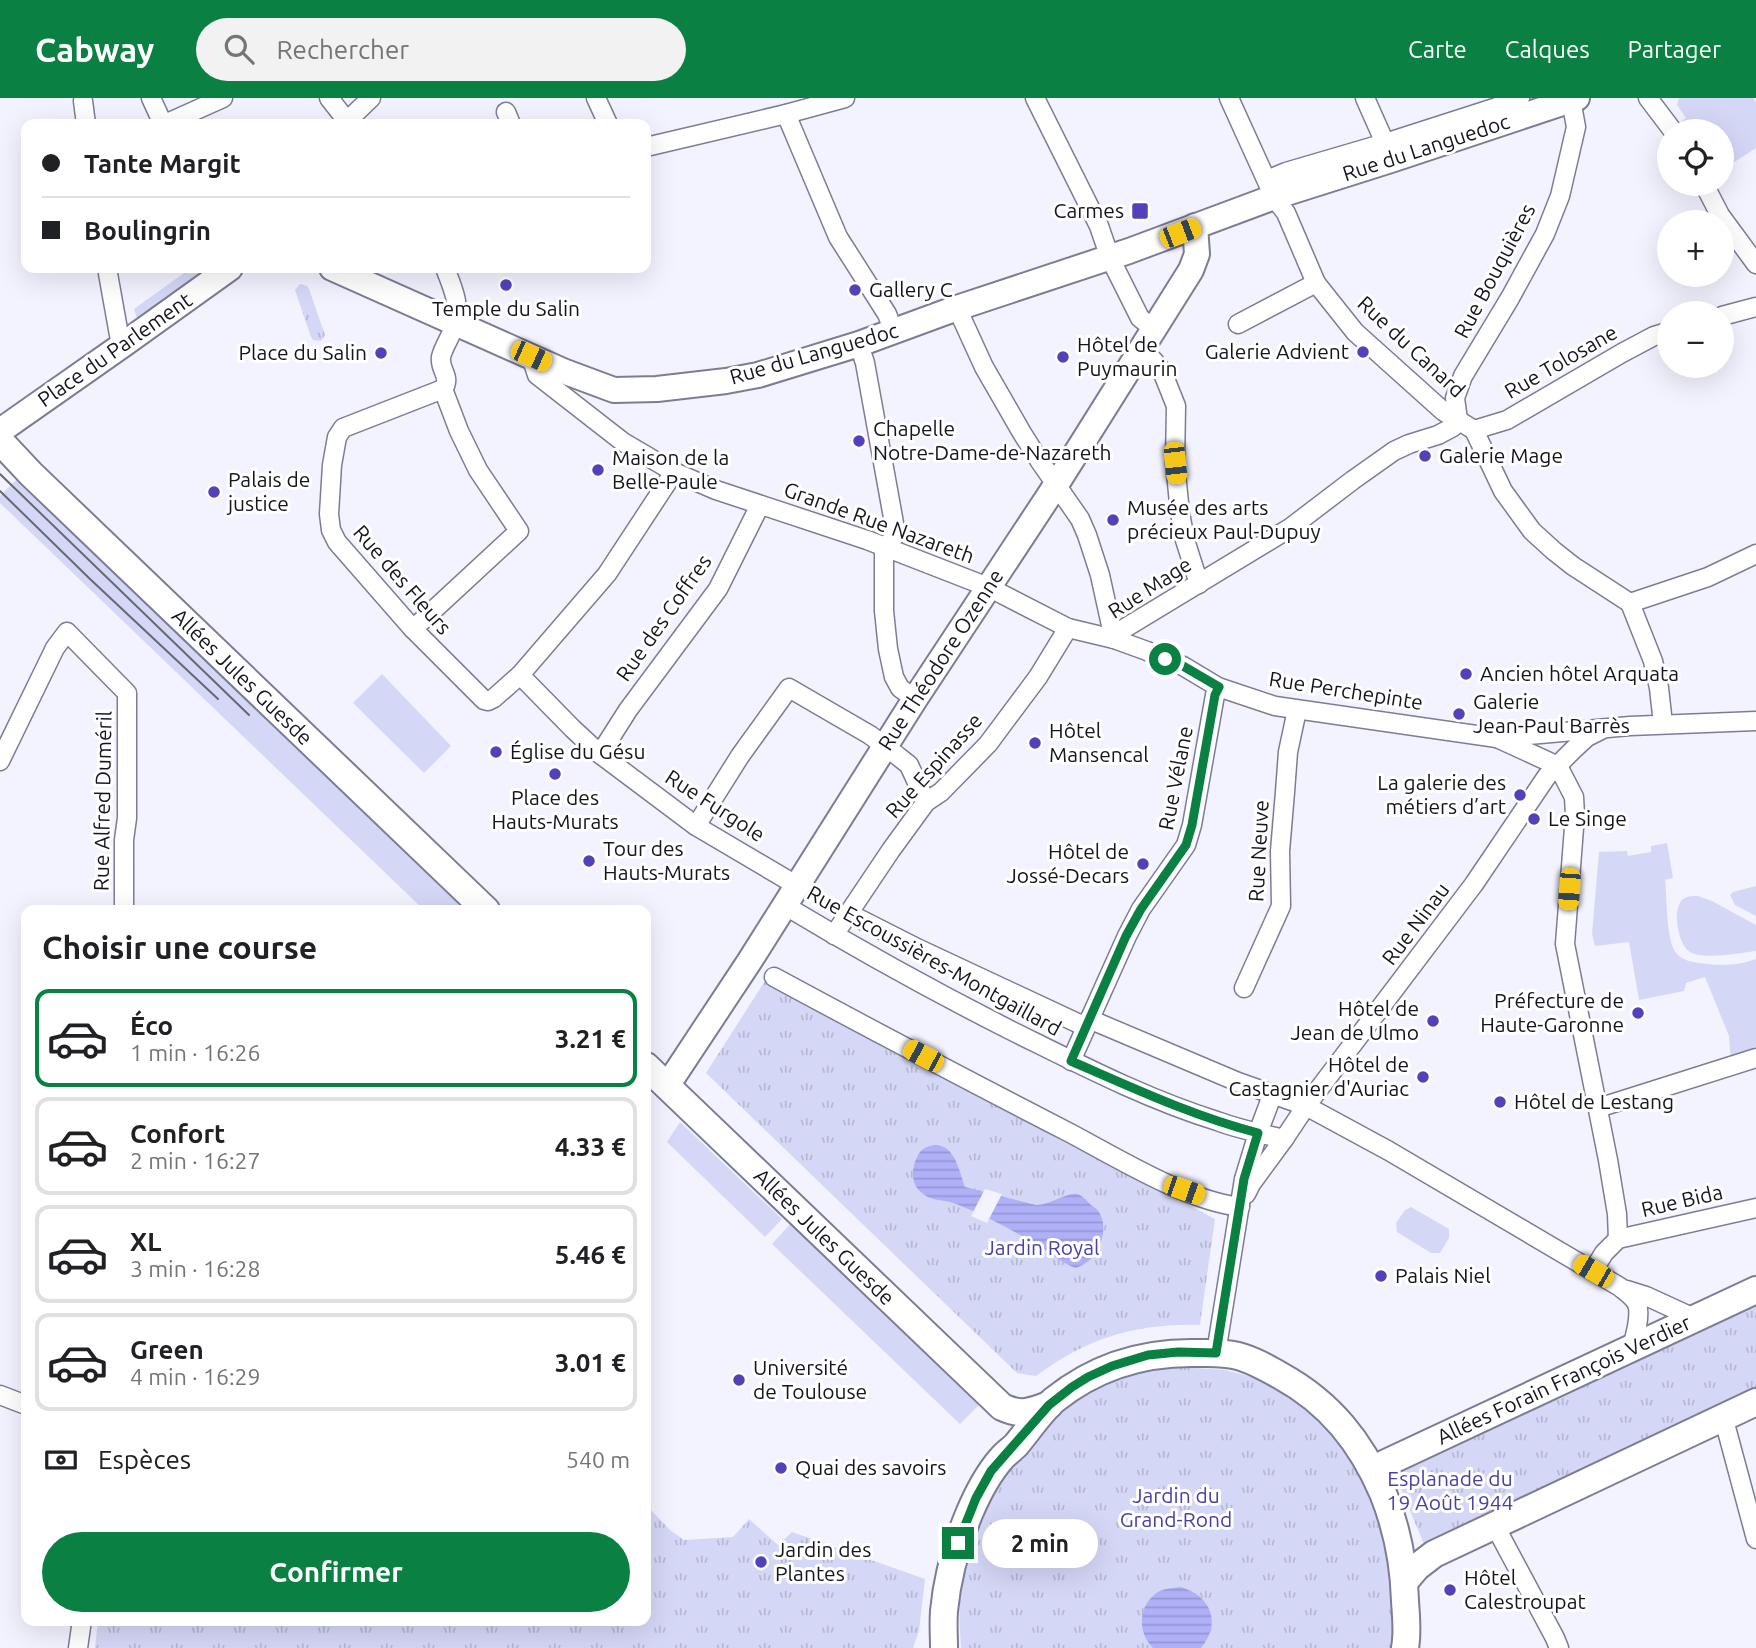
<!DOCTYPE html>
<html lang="fr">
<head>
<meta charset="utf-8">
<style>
	body { margin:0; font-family:Ubuntu,sans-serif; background:#f2f2f2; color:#202124; height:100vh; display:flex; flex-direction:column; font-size:26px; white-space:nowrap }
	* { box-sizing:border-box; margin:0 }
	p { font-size:23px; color:#757577 }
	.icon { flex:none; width:38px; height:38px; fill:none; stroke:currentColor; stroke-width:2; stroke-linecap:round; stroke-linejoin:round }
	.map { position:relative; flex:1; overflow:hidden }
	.sheet { position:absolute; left:21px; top:807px; width:630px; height:721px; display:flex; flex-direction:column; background:#fff; border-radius:14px; box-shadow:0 7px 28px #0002 }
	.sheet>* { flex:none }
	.guide { position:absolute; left:21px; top:21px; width:630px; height:154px; border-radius:14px; box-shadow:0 7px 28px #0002; display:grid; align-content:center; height:154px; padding:0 21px; background:#fff }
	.buttons { position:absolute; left:1657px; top:21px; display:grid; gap:14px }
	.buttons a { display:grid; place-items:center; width:77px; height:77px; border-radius:50%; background:#fff; box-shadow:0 7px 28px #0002; font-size:35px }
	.end { position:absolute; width:32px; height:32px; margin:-16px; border:9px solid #0b8043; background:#fff; box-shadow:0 0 0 4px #fff }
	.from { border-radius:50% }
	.bubble { position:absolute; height:49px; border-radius:24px; background:#fff; box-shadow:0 7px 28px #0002; font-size:23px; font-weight:700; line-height:49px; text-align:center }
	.car { position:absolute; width:21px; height:42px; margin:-21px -10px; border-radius:9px; box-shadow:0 0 5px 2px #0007; background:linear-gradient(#f5c518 24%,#345 0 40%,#f5c518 0 76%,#345 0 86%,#f5c518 0) }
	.guide b { display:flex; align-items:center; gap:24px; height:66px; font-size:26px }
	.guide b+b { border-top:2px solid #e0e0e0 }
	.guide i { width:18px; height:18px; background:#202124 }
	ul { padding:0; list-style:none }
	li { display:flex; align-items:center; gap:21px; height:98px; margin:0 14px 10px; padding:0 7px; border:4px solid #e0e0e0; border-radius:14px }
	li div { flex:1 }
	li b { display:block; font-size:26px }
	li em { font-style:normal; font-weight:700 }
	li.active { border-color:#0b8043 }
	li>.icon { width:63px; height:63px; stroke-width:1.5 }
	h2 { padding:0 21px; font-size:32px; line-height:84px }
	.pay { display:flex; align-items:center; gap:18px; height:77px; padding:0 21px; font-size:26px }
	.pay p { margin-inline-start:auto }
	.action { display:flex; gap:14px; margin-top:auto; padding:14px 21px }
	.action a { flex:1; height:80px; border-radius:42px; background:#0b8043; color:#fff; font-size:28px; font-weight:700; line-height:80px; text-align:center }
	header { display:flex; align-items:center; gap:42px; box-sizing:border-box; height:98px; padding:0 35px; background:#0b8043; color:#fff }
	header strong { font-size:33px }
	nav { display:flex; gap:38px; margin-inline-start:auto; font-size:24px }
	.search { width:490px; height:63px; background:#f2f2f2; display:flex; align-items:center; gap:18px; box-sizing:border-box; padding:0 24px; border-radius:38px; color:#757577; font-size:26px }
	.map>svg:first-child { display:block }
</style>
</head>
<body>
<header>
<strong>Cabway</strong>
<div class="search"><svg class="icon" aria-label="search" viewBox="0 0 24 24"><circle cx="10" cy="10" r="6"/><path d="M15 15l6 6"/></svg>Rechercher</div>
<nav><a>Carte</a><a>Calques</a><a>Partager</a></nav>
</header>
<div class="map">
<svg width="1756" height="1550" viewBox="0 0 1756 1550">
	<defs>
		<pattern id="park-tufts" width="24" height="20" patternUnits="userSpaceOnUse" patternTransform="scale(1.75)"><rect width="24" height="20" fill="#d5d7f7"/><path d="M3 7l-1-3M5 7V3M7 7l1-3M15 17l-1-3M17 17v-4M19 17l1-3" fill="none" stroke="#b6b8d3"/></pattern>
		<pattern id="water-rules" width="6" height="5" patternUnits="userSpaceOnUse" patternTransform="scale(1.75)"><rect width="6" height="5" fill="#afb0f8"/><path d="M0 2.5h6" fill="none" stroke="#9696d4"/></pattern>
	</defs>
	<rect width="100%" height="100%" fill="#f2f3fe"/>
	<!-- green -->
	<g fill="#d5d7f7">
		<polygon points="1679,0 1753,0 1756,4 1756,50 1722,72 1722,33 1683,33 1678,26 1686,20 1677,7"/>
		<polygon points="191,170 198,170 201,174 137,220 134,211"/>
		<polygon points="20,378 474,812 424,812 0,405 0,398"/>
		<polygon points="382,576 451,648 424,675 353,605"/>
		<path d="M1667 745 1673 780 1665 782C1667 799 1666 845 1677 856 1684 864 1698 865 1708 866 1726 868 1739 867 1756 861V954L1731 962 1729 938 1705 879 1686 885 1684 893 1639 902 1629 844 1595 848 1592 836 1599 754 1627 753 1628 758 1651 754V748Z"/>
		<polygon points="1756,788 1756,818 1735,807 1730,797 1733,794"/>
		<path d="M1698 798 1712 803 1756 827V853C1740 855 1704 862 1690 854 1678 847 1672 812 1682 802 1686 798 1692 798 1698 798Z"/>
		<polygon points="680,1024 782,1121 765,1139 667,1044"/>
		<polygon points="1411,1109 1449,1131 1449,1140 1440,1155 1431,1155 1397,1134 1396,1125 1405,1112"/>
		<polygon points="795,1121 984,1302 960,1326 772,1146"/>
	</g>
	<!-- park -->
	<g fill="url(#park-tufts)">
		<polygon points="300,186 307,188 309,191 325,237 321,243 313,242 311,239 295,192"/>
		<path d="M765 883 1215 1121 1200 1227C1137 1225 1087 1240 1036 1278L1017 1275 706 975Z"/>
		<polygon points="1756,1204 1756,1289 1426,1451 1394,1374"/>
		<path d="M1166 1268 1225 1272 1245 1277 1270 1286 1287 1295 1312 1314 1334 1334 1366 1387 1387 1438 1394 1522 1392 1550H961C960 1530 958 1511 961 1492 966 1452 987 1402 1011 1369 1018 1359 1027 1350 1035 1341 1051 1323 1068 1304 1090 1292 1114 1279 1141 1274 1166 1268Z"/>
		<polygon points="646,1407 670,1432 684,1442 733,1439 749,1421 778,1447 792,1434 925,1481 919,1533 913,1550 95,1550 98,1523 646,1522"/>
	</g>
	<!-- water -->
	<g fill="url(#water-rules)">
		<path d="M934 1047C955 1046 959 1073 965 1089L1036 1107C1050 1107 1068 1094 1077 1096 1083 1098 1086 1102 1090 1106 1095 1110 1099 1112 1101 1118 1109 1137 1095 1166 1075 1170 1062 1165 1050 1154 1038 1147 1012 1132 984 1117 956 1106 941 1100 929 1105 917 1090 910 1080 913 1064 920 1054 923 1050 929 1048 934 1047Z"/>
		<path d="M1181 1489C1211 1498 1222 1525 1201 1550H1153C1137 1534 1138 1507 1158 1494 1165 1490 1173 1490 1181 1489Z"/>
	</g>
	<!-- pier -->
	<polygon fill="#f2f3fe" points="985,1091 1002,1096 987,1125 971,1118"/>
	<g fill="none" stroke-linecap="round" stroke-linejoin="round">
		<defs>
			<g id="street">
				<polyline points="151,0 163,26"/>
				<polyline points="329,0 347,23"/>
				<polyline points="596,0 608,26"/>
				<polyline points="1035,0 1099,128 1110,160 1140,220 1154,231"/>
				<polyline points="1229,0 1274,99 1286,115 1316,185 1355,234 1443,313 1474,332"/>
				<polyline points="1365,0 1385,45"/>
				<polyline points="1648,0 1673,33"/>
				<polyline points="83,3 86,26"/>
				<polyline points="506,14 511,26"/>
				<polyline points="786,16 838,139 887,216 894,234"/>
				<polyline points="165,26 223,0"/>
				<polyline points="344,26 371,0"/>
				<polyline points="646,49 786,16 845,0"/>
				<polyline points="1267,82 1286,74 1385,45 1497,9 1520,0"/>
				<polyline points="1704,86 1720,117 1756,166"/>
				<polyline points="107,170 119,237 124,246"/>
				<path d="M445 170C452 188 462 209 454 229 451 238 443 250 441 259 439 272 452 279 443 291L343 330 337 339 332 367 329 416 331 432 337 444 413 531 484 602 488 603 494 600 520 577 607 476 674 374"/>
				<polyline points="957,210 984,269 1022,335 1039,362 1080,421 1087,437 1100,477 1114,541"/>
				<polyline points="1722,218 1756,209"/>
				<polyline points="1238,226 1316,185"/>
				<polyline points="859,246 865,265 896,436 886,449 884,455 884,513 888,551 894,579 900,590 915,601"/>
				<polyline points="1139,254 1153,262 1162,273 1176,308 1175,365 1180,415 1185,442 1199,486"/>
				<polyline points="531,258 537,277 623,344 674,374 716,392 867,442 988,489 1068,530 1114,541 1147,553 1183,568 1218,589 1275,608 1497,640 1630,628 1756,623"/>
				<polyline points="1458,322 1455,300 1463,278 1510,200 1545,136 1560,98 1576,29 1571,2"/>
				<polyline points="1474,332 1503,393 1532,433 1554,453 1573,468 1630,505 1653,563 1659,590 1663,626"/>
				<polyline points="1474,332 1507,322 1622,255 1654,238 1670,233"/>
				<polyline points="1630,505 1708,479 1756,456"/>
				<polyline points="413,531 519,433 478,372 459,333 443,291"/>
				<polyline points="1114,541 1119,535 1125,530 1290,430 1353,382 1394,353 1409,346 1438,337 1453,329 1458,322"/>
				<polyline points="520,577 573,631 600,656 696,728 796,787"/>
				<path d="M1601 632 1587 639 1573 652 1547 678 1474 786 1306 1008 1389 1053 1620 1189C1626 1194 1634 1199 1637 1206 1641 1217 1635 1240 1631 1251"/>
				<polyline points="1497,640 1558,668"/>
				<polyline points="600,656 628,612 718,491 760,407"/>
				<polyline points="0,663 55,550 67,534 127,595 127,720 124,742 124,812"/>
				<polyline points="1558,668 1574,699 1575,717 1565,846 1608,1062 1617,1116 1618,1141"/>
				<polyline points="696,728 740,658 789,590 870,637 899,659 909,667 926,704"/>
				<path d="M784 807C859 852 935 894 1012 933 1079 966 1146 1001 1217 1023 1239 1031 1261 1036 1284 1041L1306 1008 1238 984 1089 921"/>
				<polyline points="848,815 919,851 1086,929"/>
				<polyline points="834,837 891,752 926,704 941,694 988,646 1038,579 1068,530"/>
				<path d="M774 879C872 932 971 984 1070 1035 1119 1061 1185 1102 1240 1109"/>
				<polyline points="1244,890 1281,808 1280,753 1285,694 1288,654 1297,612"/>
				<polyline points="1071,963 1127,838 1141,811 1186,747 1192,727 1215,597 1218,589"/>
				<polyline points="1598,1010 1756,960"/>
				<polyline points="1246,1096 1251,1086 1284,1041"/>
				<polyline points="1593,1173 1604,1155 1618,1141 1756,1110"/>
				<polyline points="1627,1192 1646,1198 1694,1220"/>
				<polyline points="1216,1255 1244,1081 1258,1035 1273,995"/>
				<polyline points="0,1297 26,1307"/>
				<polyline points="1722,1321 1727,1333 1756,1441"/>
				<polyline points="1494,1426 1555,1540 1559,1550"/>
				<polyline points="78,1550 82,1522"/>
			</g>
			<g id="secondary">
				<polyline points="332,170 563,273 614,292 657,291 726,283 758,277 859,246 957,210 1129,153 1274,99 1391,62 1577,0"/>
				<polyline points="0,333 124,246 230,170"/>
				<polyline points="667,988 749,864 915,601 1056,387 1191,172 1197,156 1195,128"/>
			</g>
			<g id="primary">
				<polyline points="0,343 31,376 486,812"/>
				<path d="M646 968 1002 1309C1022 1318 1029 1314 1049 1307"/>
				<polyline points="1373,1371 1756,1192"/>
				<polyline points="1405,1483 1417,1469 1434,1456 1756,1304"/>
				<path d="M944 1550C944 1538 943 1525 944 1513 947 1481 957 1445 969 1416 977 1397 987 1377 1001 1361 1005 1356 1011 1352 1016 1347 1027 1334 1042 1312 1054 1302 1095 1269 1142 1254 1196 1255 1209 1255 1224 1254 1238 1258 1253 1262 1267 1270 1281 1278 1330 1305 1361 1344 1383 1395 1397 1430 1404 1465 1405 1503 1406 1519 1408 1534 1405 1550"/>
			</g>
		</defs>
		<!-- street casing -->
		<use href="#street" stroke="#7c7d95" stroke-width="21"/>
		<!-- secondary casing -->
		<use href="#secondary" stroke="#7c7d95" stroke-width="28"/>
		<!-- primary casing -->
		<use href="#primary" stroke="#7c7d95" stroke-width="30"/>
		<!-- street -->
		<use href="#street" stroke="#fff" stroke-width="18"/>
		<!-- secondary -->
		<use href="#secondary" stroke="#fff" stroke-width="24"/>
		<!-- primary -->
		<use href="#primary" stroke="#fff" stroke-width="26"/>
		<!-- tram -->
		<g stroke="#676872" stroke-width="2">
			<polyline points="0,376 249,617"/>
			<polyline points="0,393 90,481 218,601"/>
		</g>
	</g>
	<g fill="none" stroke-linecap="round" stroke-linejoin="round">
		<!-- route -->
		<path stroke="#0b8043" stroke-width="9" d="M958 1445 976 1400 991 1373 1049 1307 1072 1289 1088 1279 1112 1268 1148 1257 1178 1254 1216 1255 1244 1081 1258 1035C1193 1018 1133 990 1071 963L1126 838 1141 811 1186 747 1192 727 1215 597 1219 589 1183 568 1165 561"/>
	</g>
	<!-- markers -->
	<g fill="#5142ba" stroke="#fff" stroke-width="2.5">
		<rect x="1131" y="104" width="18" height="18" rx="3.5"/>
		<circle cx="506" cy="187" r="7"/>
		<circle cx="855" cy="192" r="7"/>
		<circle cx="1363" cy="254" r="7"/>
		<circle cx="381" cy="255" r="7"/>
		<circle cx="1063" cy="259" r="7"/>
		<circle cx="859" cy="343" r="7"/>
		<circle cx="1425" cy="358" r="7"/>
		<circle cx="598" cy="372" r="7"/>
		<circle cx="214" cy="394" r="7"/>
		<circle cx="1113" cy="422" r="7"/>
		<circle cx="1466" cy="576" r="7"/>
		<circle cx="1459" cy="616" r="7"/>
		<circle cx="1035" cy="645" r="7"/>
		<circle cx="496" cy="654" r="7"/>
		<circle cx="555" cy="676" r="7"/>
		<circle cx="1520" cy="697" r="7"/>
		<circle cx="1534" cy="721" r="7"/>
		<circle cx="589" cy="763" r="7"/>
		<circle cx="1143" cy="766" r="7"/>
		<circle cx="1638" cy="915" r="7"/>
		<circle cx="1433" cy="923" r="7"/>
		<circle cx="1423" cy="979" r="7"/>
		<circle cx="1500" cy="1004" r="7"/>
		<circle cx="1381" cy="1178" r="7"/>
		<circle cx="739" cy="1282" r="7"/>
		<circle cx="781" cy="1370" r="7"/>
		<circle cx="761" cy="1464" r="7"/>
		<circle cx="1450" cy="1492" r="7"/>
	</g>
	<g text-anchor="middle" stroke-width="6" stroke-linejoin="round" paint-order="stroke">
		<!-- street labels -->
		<g font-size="21" fill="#14151e" stroke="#fff">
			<text transform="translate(1426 50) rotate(-18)" y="7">Rue du Languedoc</text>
			<text transform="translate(1495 173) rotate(-62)" y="7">Rue Bouquières</text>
			<text transform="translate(1411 249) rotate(43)" y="7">Rue du Canard</text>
			<text transform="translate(115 252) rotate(-35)" y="7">Place du Parlement</text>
			<text transform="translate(814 256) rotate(-16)" y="7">Rue du Languedoc</text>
			<text transform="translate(1561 264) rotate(-30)" y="7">Rue Tolosane</text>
			<text transform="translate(879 425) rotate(20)" y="7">Grande Rue Nazareth</text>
			<text transform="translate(402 482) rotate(49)" y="7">Rue des Fleurs</text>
			<text transform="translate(1150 490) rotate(-33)" y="7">Rue Mage</text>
			<text transform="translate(664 520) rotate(-55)" y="7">Rue des Coffres</text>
			<text transform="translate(941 562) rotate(-57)" y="7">Rue Théodore Ozenne</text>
			<text transform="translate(242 579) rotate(44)" y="7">Allées Jules Guesde</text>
			<text transform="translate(1346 593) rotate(9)" y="7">Rue Perchepinte</text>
			<text transform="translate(934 668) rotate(-48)" y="7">Rue Espinasse</text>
			<text transform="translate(1176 680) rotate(-79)" y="7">Rue Vélane</text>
			<text transform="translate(103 703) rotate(-89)" y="7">Rue Alfred Duméril</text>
			<text transform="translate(715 708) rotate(33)" y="7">Rue Furgole</text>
			<text transform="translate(1259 753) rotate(-87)" y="7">Rue Neuve</text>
			<text transform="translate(1416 826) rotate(-53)" y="7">Rue Ninau</text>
			<text transform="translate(934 863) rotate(29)" y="7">Rue Escoussières-Montgaillard</text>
			<text transform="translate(1682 1103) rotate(-13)" y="7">Rue Bida</text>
			<text transform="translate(824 1139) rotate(44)" y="7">Allées Jules Guesde</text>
			<text transform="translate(1564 1282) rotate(-25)" y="7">Allées Forain François Verdier</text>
		</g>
		<!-- poi labels -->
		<g font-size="21" fill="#14151e" stroke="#fff" text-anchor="start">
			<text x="1124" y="120" text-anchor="end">Carmes</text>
			<text x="869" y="199">Gallery C</text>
			<text x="506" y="218" text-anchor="middle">Temple du Salin</text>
			<text x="1077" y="254">Hôtel de<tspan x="1077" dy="24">Puymaurin</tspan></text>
			<text x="1349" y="261" text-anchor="end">Galerie Advient</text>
			<text x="367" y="262" text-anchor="end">Place du Salin</text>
			<text x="873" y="338">Chapelle<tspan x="873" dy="24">Notre-Dame-de-Nazareth</tspan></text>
			<text x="1439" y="365">Galerie Mage</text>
			<text x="612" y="367">Maison de la<tspan x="612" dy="24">Belle-Paule</tspan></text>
			<text x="228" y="389">Palais de<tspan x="228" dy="24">justice</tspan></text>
			<text x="1127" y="417">Musée des arts<tspan x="1127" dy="24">précieux Paul-Dupuy</tspan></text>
			<text x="1480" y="583">Ancien hôtel Arquata</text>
			<text x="1473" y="611">Galerie<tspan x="1473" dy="24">Jean-Paul Barrès</tspan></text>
			<text x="1049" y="640">Hôtel<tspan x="1049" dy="24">Mansencal</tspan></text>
			<text x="510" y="661">Église du Gésu</text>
			<text x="1506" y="692" text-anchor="end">La galerie des<tspan x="1506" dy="24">métiers d’art</tspan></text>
			<text x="555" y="707" text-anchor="middle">Place des<tspan x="555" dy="24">Hauts-Murats</tspan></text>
			<text x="1548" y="728">Le Singe</text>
			<text x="603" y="758">Tour des<tspan x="603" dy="24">Hauts-Murats</tspan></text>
			<text x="1129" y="761" text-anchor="end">Hôtel de<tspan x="1129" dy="24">Jossé-Decars</tspan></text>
			<text x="1624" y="910" text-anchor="end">Préfecture de<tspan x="1624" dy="24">Haute-Garonne</tspan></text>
			<text x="1419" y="918" text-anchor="end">Hôtel de<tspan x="1419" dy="24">Jean de Ulmo</tspan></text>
			<text x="1409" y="974" text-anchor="end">Hôtel de<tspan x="1409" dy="24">Castagnier d'Auriac</tspan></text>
			<text x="1514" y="1011">Hôtel de Lestang</text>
			<text x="1395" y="1185">Palais Niel</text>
			<text x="753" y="1277">Université<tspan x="753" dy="24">de Toulouse</tspan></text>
			<text x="795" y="1377">Quai des savoirs</text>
			<text x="775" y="1459">Jardin des<tspan x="775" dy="24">Plantes</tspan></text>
			<text x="1464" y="1487">Hôtel<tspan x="1464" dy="24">Calestroupat</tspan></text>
		</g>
		<!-- park labels -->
		<g font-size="21" fill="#4b40a6" stroke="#fff">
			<text x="1042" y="1157">Jardin Royal</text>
			<text x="1450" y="1388">Esplanade du<tspan x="1450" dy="24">19 Août 1944</tspan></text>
			<text x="1176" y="1405">Jardin du<tspan x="1176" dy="24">Grand-Rond</tspan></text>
		</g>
	</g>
</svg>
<div class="buttons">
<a><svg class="icon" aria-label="locate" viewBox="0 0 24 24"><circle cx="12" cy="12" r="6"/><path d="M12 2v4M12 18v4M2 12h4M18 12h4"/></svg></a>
<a>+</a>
<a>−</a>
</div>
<i class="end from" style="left:1165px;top:561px"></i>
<i class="end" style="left:958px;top:1445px"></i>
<div class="bubble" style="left:982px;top:1421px;width:116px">2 min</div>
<i class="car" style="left:1180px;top:135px;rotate:69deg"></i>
<i class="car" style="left:531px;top:258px;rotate:114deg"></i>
<i class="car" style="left:1175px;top:365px;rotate:174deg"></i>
<i class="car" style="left:1569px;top:791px;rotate:184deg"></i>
<i class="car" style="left:923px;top:958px;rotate:298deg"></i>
<i class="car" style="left:1184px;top:1092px;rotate:109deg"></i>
<i class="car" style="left:1593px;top:1173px;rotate:300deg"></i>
<div class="guide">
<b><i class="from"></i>Tante Margit</b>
<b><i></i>Boulingrin</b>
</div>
<section class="sheet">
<h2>Choisir une course</h2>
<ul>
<li class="active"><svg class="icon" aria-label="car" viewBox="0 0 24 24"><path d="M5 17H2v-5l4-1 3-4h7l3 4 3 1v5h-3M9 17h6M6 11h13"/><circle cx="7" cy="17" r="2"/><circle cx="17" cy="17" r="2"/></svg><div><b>Éco</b><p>1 min · 16:26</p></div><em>3.21 €</em></li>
<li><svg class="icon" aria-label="car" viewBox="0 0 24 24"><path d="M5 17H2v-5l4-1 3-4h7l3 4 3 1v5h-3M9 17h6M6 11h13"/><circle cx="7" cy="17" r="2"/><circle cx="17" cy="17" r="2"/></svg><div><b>Confort</b><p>2 min · 16:27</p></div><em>4.33 €</em></li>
<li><svg class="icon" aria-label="car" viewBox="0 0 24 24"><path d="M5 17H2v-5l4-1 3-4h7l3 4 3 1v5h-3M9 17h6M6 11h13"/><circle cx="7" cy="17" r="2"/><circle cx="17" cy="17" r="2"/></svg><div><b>XL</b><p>3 min · 16:28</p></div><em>5.46 €</em></li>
<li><svg class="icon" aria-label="car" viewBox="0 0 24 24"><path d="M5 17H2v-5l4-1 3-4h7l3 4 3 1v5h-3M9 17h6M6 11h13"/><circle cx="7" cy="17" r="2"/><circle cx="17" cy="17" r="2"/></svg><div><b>Green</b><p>4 min · 16:29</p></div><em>3.01 €</em></li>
</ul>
<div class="pay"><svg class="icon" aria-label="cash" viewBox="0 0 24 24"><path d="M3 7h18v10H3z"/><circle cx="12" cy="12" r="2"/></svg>Espèces<p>540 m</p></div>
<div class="action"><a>Confirmer</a></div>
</section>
</div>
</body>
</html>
